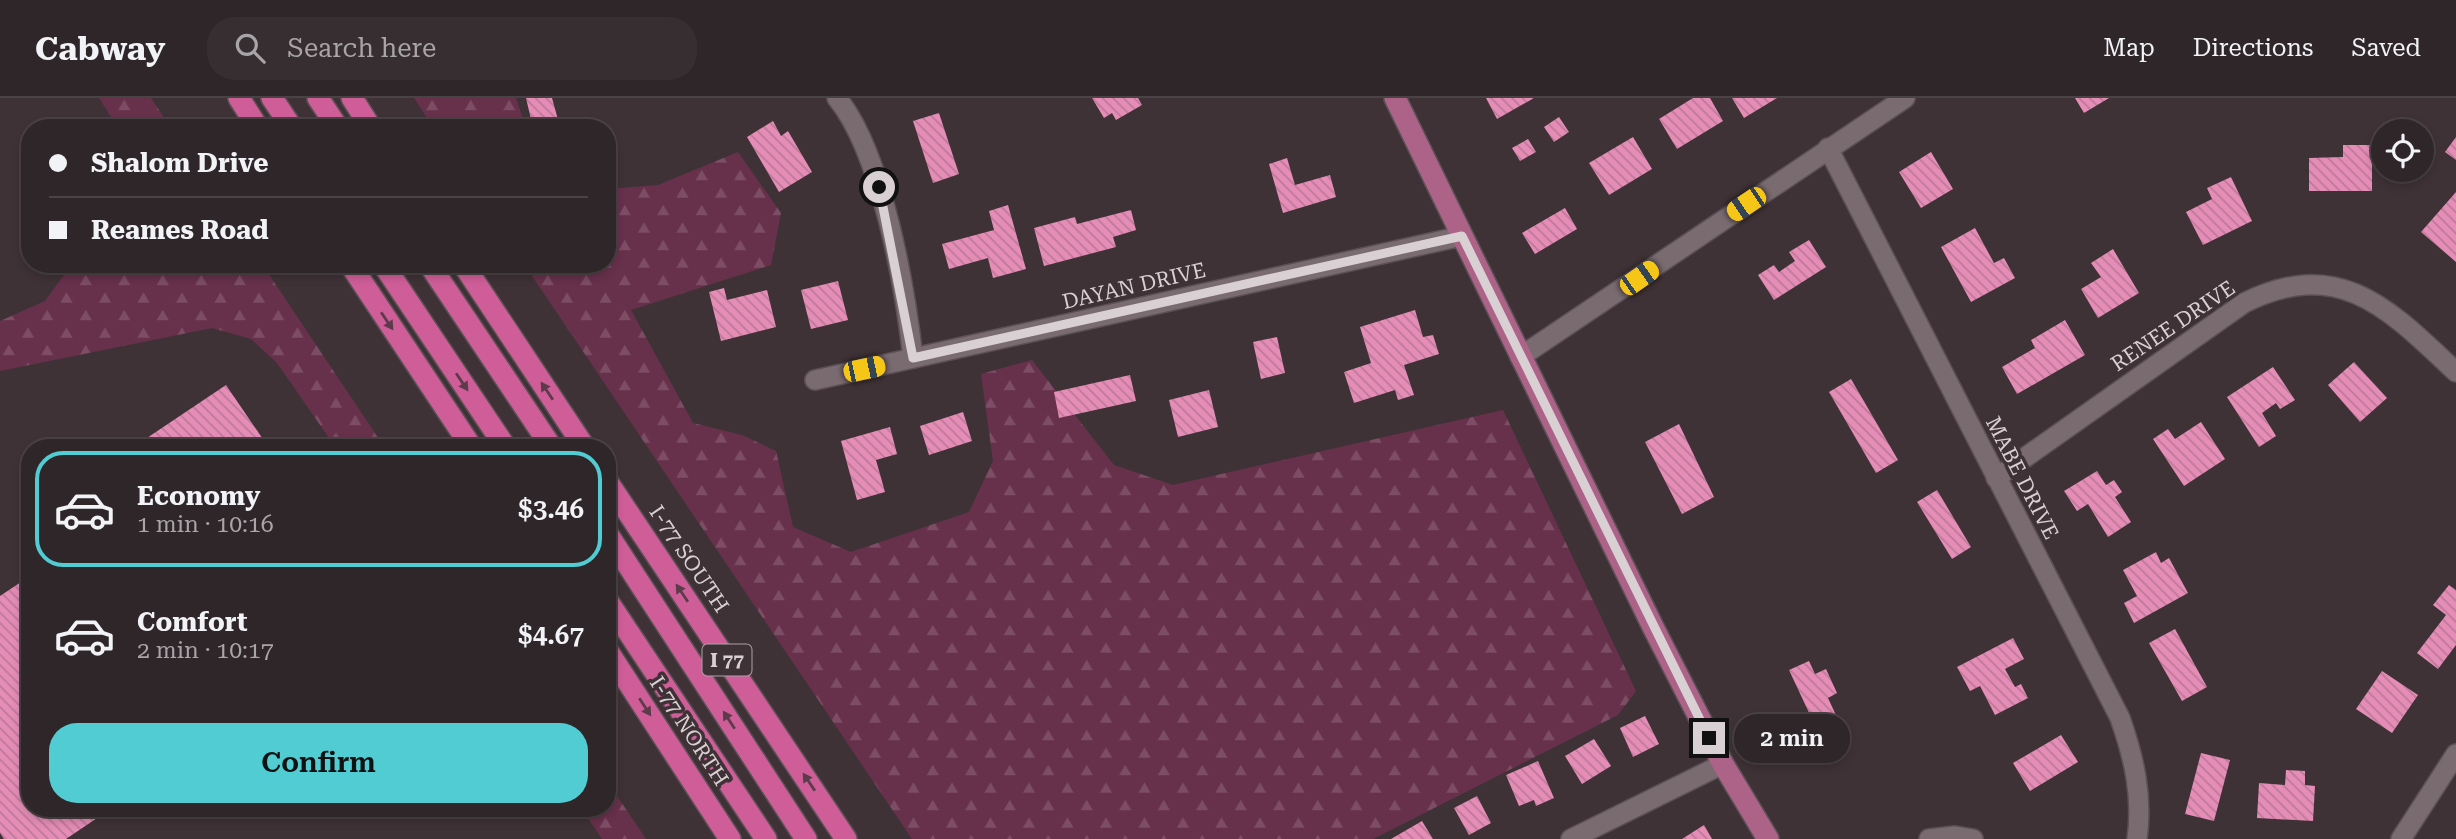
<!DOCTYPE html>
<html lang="en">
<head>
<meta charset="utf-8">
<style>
	body { margin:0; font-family:"Roboto Serif",serif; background:#372e31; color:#f1f3f6; height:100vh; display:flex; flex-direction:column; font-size:26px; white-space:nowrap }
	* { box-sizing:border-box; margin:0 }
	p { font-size:23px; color:#a7a5a8 }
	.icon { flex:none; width:38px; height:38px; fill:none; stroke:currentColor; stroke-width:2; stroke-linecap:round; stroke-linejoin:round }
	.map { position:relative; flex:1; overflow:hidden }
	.sheet { position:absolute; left:21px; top:341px; width:595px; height:378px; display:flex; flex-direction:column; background:#2f2629; border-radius:28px; box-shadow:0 4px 10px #0003,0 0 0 2px #4a4346 }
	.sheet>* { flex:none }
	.hud { position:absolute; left:21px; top:21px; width:595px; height:154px; border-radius:28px; box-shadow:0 4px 10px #0003,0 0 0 2px #4a4346; display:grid; align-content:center; height:154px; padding:0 28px; background:#2f2629 }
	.fabs { position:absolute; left:2371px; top:21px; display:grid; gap:14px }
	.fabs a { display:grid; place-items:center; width:63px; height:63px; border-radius:50%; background:#2f2629; box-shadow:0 4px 10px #0003,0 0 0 2px #4a4346; font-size:35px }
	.end { position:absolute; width:32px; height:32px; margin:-16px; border:9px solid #d9d0d4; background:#111; box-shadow:0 0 0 4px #111 }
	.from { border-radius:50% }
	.bubble { position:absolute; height:49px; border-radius:24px; background:#2f2629; box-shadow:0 4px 10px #0003,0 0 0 2px #4a4346; font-size:23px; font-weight:600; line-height:49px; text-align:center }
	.car { position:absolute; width:21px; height:42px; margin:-21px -10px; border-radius:9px; box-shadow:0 0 5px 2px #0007; background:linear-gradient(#f5c518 24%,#345 0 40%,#f5c518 0 76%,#345 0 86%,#f5c518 0) }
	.hud b { display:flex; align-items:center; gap:24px; height:66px; font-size:26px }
	.hud b+b { border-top:2px solid #4a4346 }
	.hud i { width:18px; height:18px; background:#f1f3f6 }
	ul { padding:12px 0 0; list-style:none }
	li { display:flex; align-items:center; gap:21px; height:116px; margin:0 14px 10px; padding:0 14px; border:4px solid transparent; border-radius:28px }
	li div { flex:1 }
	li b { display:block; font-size:26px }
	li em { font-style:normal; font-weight:600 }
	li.selected { border-color:#51ccd3 }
	li>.icon { width:63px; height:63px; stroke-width:1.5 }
	.action { display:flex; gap:14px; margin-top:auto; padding:14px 28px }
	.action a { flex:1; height:80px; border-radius:28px; background:#51ccd3; color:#111; font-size:28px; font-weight:600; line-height:80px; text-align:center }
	header { display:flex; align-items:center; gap:42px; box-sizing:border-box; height:98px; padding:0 35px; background:#2f2629; border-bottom:2px solid #4a4346 }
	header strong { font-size:33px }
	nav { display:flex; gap:38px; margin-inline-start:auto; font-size:24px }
	.search { width:490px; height:63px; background:#372e31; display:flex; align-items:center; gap:18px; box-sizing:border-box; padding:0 24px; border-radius:28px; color:#a7a5a8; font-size:26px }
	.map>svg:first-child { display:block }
</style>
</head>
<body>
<header>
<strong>Cabway</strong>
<div class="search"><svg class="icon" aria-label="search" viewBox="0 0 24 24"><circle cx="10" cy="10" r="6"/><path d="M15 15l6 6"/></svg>Search here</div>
<nav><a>Map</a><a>Directions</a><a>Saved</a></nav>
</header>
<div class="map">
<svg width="2456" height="741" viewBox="0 0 2456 741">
	<defs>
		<pattern id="forest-firs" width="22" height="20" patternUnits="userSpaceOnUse" patternTransform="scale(1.75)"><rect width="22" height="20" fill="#67304b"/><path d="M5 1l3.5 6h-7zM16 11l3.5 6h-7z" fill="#7c4d64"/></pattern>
		<pattern id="building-back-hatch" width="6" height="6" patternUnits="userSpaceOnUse" patternTransform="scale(1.75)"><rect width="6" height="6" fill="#e58db6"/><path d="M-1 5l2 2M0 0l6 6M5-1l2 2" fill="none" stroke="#bc7998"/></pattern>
	</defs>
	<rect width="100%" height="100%" fill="#3f3237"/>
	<!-- forest -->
	<g fill="url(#forest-firs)">
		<polygon points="99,0 151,0 171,30 118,30"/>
		<polygon points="414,0 516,0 526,30 434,30"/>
		<polygon points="738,54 781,115 771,167 631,212 693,325 742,337 776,353 793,429 851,454 969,414 993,363 981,276 1032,262 1114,367 1173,387 1503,312 1636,593 1618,617 1373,741 912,741 524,166 607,166 607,91 658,87"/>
		<polygon points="72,166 262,166 385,350 336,350 277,265 251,241 212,230 0,273 0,223 45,203"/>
		<polygon points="607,683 646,741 602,741 582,711 607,710"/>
	</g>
	<!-- building -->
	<g fill="url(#building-back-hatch)">
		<polygon points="526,0 552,0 560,29 533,30"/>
		<polygon points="1092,0 1138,0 1142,7 1116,22 1112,15 1104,20"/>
		<polygon points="1486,0 1534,0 1497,21"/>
		<polygon points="1693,0 1710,0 1723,23 1677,51 1659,21"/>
		<polygon points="1732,0 1777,0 1744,20"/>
		<polygon points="2075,0 2109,0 2084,15"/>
		<polygon points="939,15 959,76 933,85 913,23"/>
		<polygon points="1559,19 1569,34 1554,44 1544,29"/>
		<polygon points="773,23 781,38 788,33 812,74 779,94 747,39"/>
		<polygon points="1633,39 1652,71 1609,97 1589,65"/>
		<polygon points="2456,39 2456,62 2445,54"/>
		<polygon points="1528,41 1536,54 1520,63 1512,50"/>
		<polygon points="2343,47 2372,47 2372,93 2309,93 2309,60 2343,59"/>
		<polygon points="1931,54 1953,91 1921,110 1899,74"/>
		<polygon points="1287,60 1295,87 1330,77 1336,99 1283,115 1269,66"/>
		<polygon points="2231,79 2252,123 2203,147 2186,114 2212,101 2207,90"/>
		<polygon points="2456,94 2456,164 2421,134"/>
		<polygon points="1008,107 1026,171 993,180 988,160 949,171 942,146 994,132 989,113"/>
		<polygon points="1565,110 1577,131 1535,156 1522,135"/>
		<polygon points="1131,112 1136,132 1113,139 1116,149 1044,168 1034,130 1075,119 1077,126"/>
		<polygon points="1975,130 1994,165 2004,160 2015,180 1971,204 1941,149"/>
		<polygon points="1809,142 1826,169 1774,202 1758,177 1774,167 1779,174 1795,163 1789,154"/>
		<polygon points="2113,151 2139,195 2098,220 2081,191 2101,179 2091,165"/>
		<polygon points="838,183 848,222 811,231 801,192"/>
		<polygon points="724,190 727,202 767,192 776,229 721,243 709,194"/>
		<polygon points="1415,212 1423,239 1433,237 1439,256 1404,267 1414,297 1398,302 1395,292 1354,305 1344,274 1371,265 1360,229"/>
		<polygon points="2065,222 2085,257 2017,296 2002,269 2035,250 2031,242"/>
		<polygon points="1277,239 1285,275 1261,281 1253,244"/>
		<polygon points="2354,264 2387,300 2360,324 2328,287"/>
		<polygon points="2273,269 2295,302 2280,311 2276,305 2262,315 2276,338 2259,349 2227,299"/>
		<polygon points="1130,277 1136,303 1059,320 1054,294"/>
		<polygon points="1851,281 1898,362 1876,375 1829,294"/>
		<polygon points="226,287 269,350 132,350"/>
		<polygon points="1209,292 1218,329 1178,339 1169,302"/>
		<polygon points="963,314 972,343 929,357 920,328"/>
		<polygon points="2201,324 2225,361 2184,388 2153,341 2168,331 2175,341"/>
		<polygon points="1679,326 1714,399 1682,416 1645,344"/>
		<polygon points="890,329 897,356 876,362 885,394 857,402 841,343"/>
		<polygon points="2097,373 2106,387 2114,382 2122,394 2115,399 2131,424 2108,439 2088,406 2077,413 2064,393"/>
		<polygon points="1937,392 1971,449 1952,461 1917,404"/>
		<polygon points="2156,454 2161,465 2169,460 2188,495 2134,525 2124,505 2137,498 2123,472"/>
		<polygon points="30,478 30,710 112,710 66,741 4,741 0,735 0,498"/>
		<polygon points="2449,487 2456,492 2456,547 2438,571 2417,555 2446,517 2433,507"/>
		<polygon points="2175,531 2207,589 2182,603 2149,545"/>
		<polygon points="2013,540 2024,561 2005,571 2015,589 2021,586 2028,600 1995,617 1980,588 1970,593 1957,569"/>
		<polygon points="1809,563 1815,576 1826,571 1837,595 1828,600 1847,641 1826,651 1789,572"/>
		<polygon points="2382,573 2418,597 2392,635 2356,611"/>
		<polygon points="1645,618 1659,646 1633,659 1620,630"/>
		<polygon points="2061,637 2078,664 2030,693 2013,665"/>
		<polygon points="1594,641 1611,668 1582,686 1565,658"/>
		<polygon points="2201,655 2230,662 2214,723 2185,716"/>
		<polygon points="1538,663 1554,700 1536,708 1534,702 1519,708 1506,677"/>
		<polygon points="2286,672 2305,673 2305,687 2315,688 2313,723 2257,720 2259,685 2285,687"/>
		<polygon points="1477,698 1491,725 1469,737 1454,710"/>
		<polygon points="1422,723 1433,741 1391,741"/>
		<polygon points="1704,727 1712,741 1682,741"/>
	</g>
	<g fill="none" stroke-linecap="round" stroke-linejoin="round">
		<defs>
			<g id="minor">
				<path d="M837 0C882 55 905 189 913 260"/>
				<path d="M1828 50 2120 620C2134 660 2143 698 2137 741"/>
				<polyline points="1520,259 1905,0"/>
				<polyline points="815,282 1462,138"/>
				<path d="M1996 380 2244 205C2340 157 2390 212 2456 274"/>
				<polyline points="1571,741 1723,666"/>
				<polyline points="1929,741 1955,738 1973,741"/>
				<polyline points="2401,741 2456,656"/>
			</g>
			<polyline id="major" points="1395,0 1653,529 1723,666 1768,741"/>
			<g id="highway">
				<polyline points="239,0 258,30"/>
				<polyline points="272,0 292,30"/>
				<polyline points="318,0 338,30"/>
				<polyline points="352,0 371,30"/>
				<polyline points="350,166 472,350"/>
				<polyline points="383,166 506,350"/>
				<polyline points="429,166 552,350"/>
				<polyline points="463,166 585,350"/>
				<polyline points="607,383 846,741"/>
				<polyline points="607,435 806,741"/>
				<polyline points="607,502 766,741"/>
				<polyline points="607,552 730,741"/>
			</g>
		</defs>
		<!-- minor casing -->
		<use href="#minor" stroke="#5b5055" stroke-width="22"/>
		<!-- major casing -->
		<use href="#major" stroke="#5b5055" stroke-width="24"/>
		<!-- highway casing -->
		<use href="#highway" stroke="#5b5055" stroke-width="24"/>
		<!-- minor -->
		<use href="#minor" stroke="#7a6b71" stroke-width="19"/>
		<!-- major -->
		<use href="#major" stroke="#ad6388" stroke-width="21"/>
		<!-- highway -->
		<use href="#highway" stroke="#cf5e98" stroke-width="21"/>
	</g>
	<!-- one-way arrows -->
	<defs><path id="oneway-solid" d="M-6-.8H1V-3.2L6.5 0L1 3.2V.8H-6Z" transform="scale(1.75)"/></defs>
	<g fill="#5c3b4a">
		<use href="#oneway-solid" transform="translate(387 223) rotate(56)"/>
		<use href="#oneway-solid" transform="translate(462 284) rotate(56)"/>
		<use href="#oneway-solid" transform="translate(547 293) rotate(-124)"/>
		<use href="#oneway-solid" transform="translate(682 495) rotate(-124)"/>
		<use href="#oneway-solid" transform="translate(645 609) rotate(57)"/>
		<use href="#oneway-solid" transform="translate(729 622) rotate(-123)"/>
		<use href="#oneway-solid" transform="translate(809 684) rotate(-124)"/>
	</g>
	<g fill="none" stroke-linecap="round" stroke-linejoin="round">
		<!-- route -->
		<polyline stroke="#d9d0d4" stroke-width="9" points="879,89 913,260 1462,138 1709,640"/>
	</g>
	<g text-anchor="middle" stroke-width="7" stroke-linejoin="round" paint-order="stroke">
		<!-- shield labels -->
		<rect fill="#3f3237" stroke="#aba1a5" stroke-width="2" x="702.5" y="546.5" width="49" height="31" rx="5"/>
		<g font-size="19" font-weight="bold" fill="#d9d0d4">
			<text x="727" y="569">I 77</text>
		</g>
		<!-- street labels -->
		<g font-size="21" fill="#d9d0d4" stroke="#3f3237">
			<text transform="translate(1134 188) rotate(-13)" y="7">DAYAN DRIVE</text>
			<text transform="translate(2173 228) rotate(-34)" y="7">RENEE DRIVE</text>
			<text transform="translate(2022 380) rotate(63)" y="7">MABE DRIVE</text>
			<text transform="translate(689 461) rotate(56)" y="7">I-77 SOUTH</text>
			<text transform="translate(689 633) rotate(57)" y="7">I-77 NORTH</text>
		</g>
	</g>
</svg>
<div class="fabs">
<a><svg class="icon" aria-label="locate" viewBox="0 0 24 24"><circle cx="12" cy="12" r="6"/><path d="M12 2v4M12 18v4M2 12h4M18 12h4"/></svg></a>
</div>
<i class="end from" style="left:879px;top:89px"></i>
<i class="end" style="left:1709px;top:640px"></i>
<div class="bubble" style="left:1734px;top:616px;width:116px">2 min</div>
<i class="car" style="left:1746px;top:106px;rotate:236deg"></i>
<i class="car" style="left:1639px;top:180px;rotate:55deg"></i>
<i class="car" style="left:864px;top:271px;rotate:78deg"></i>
<div class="hud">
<b><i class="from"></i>Shalom Drive</b>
<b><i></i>Reames Road</b>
</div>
<section class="sheet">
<ul>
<li class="selected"><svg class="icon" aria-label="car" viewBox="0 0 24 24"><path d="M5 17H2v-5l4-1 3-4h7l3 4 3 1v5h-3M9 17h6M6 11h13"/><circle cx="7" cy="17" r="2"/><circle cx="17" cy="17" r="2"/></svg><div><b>Economy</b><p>1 min · 10:16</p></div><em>$3.46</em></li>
<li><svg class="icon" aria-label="car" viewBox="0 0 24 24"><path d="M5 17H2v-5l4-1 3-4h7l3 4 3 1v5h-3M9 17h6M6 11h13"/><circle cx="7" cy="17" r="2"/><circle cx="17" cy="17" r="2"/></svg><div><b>Comfort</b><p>2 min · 10:17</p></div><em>$4.67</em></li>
</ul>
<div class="action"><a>Confirm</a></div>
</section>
</div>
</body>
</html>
